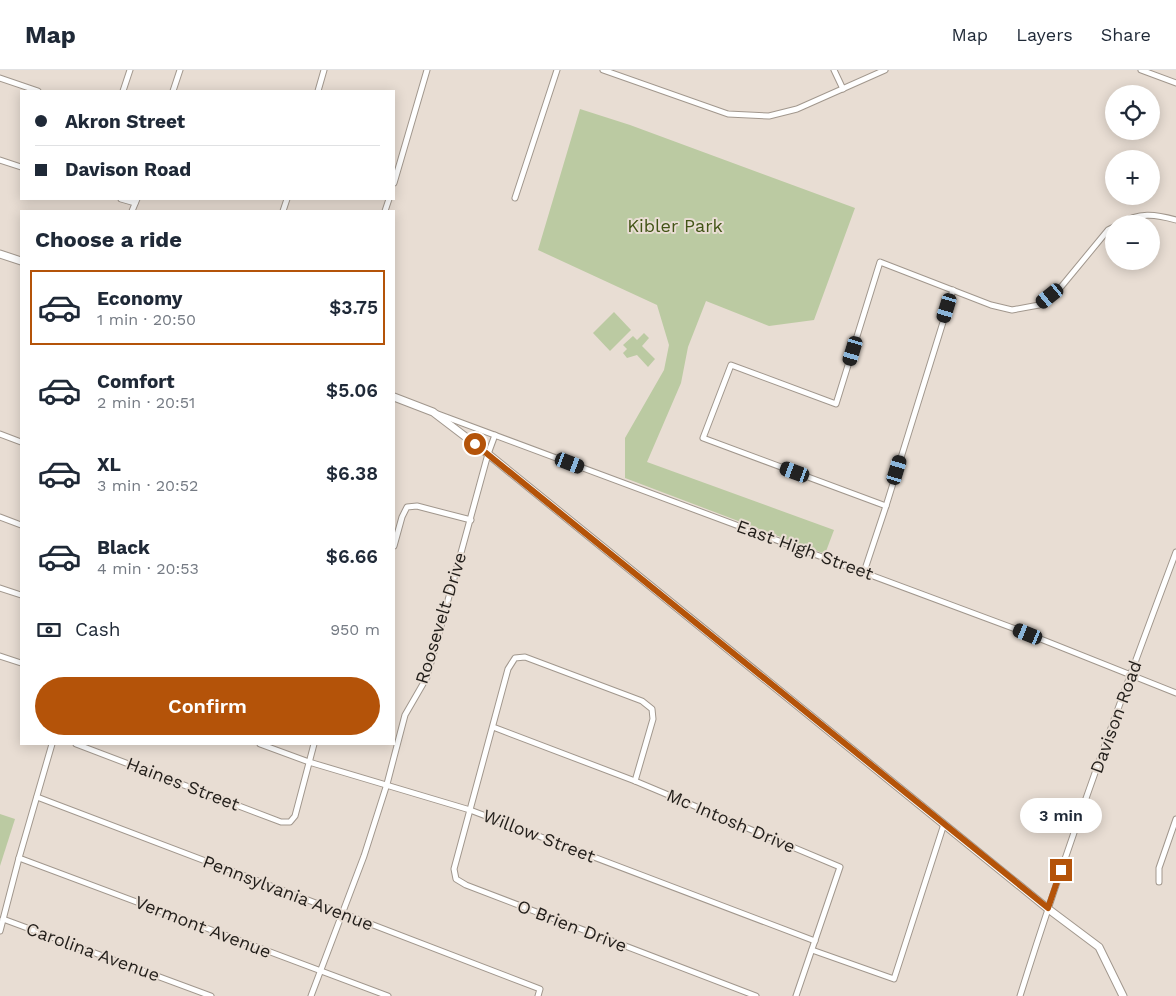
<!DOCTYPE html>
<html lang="en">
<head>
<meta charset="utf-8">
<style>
	body { margin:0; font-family:"Work Sans",sans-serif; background:#f6f6f7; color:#1f2937; height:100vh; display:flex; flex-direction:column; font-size:19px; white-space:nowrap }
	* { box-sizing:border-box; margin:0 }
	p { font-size:16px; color:#747a83 }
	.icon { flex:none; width:28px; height:28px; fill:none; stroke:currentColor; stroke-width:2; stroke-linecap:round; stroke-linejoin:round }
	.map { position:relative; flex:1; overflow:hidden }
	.sheet { position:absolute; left:20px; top:140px; width:375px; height:535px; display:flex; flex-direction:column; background:#fff; border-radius:0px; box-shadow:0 2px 12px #0003 }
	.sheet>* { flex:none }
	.guide { position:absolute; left:20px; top:20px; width:375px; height:110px; border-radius:0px; box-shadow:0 2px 12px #0003; display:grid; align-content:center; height:110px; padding:0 15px; background:#fff }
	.buttons { position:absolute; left:1105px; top:15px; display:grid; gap:10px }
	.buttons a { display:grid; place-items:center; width:55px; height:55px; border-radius:50%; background:#fff; box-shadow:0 2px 12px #0003; font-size:25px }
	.end { position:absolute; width:22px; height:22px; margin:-11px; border:6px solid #b45309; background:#fff; box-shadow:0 0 0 2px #fff }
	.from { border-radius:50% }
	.bubble { position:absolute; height:35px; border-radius:18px; background:#fff; box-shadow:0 2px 12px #0003; font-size:16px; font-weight:600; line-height:35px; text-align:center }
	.car { position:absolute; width:15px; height:30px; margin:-15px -8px; border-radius:6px; box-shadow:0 0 4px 1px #0007; background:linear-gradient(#222 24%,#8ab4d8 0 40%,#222 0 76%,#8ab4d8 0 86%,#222 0) }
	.guide b { display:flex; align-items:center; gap:18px; height:48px; font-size:19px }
	.guide b+b { border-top:1px solid #e0e1e3 }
	.guide i { width:12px; height:12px; background:#1f2937 }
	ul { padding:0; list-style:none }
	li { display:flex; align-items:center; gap:15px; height:75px; margin:0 10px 8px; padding:0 5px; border:2px solid transparent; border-radius:0px }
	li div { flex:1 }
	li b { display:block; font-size:19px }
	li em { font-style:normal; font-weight:600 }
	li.on { border-color:#b45309 }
	li>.icon { width:45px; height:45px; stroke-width:1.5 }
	h2 { padding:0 15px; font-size:22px; line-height:60px }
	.pay { display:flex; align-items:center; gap:12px; height:55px; padding:0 15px; font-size:19px }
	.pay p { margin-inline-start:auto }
	.cta { display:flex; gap:10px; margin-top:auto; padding:10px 15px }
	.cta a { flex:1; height:58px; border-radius:30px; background:#b45309; color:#fff; font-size:20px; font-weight:600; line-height:58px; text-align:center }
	header { display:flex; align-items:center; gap:30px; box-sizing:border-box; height:70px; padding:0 25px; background:#fff; border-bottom:1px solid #e0e1e3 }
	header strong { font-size:24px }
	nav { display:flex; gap:28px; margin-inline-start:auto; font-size:18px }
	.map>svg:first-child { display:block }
</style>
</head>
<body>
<header>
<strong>Map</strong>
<nav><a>Map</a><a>Layers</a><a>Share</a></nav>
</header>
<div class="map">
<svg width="1176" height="926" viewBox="0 0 1176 926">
	<rect width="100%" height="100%" fill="#e8ddd3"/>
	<!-- green -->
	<g fill="#bbcaa2">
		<polygon points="580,39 630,55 855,138 814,250 769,256 706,231 688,277 681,313 647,392 834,460 825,484 625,408 625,368 664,300 669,275 657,235 538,180"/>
		<polygon points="614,242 631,260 610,281 593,263"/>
		<polygon points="644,263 649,268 642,276 655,289 648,297 637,285 627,288 623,283 627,279 623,275 633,266 637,270"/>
		<polygon points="0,744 15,749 0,796"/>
	</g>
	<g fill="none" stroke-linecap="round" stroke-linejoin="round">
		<defs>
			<g id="minor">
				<polyline points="603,0 728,44 769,46 797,39 885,0"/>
				<polyline points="834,0 843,19"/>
				<polyline points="1141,0 1176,13"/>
				<polyline points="0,8 38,21"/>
				<polyline points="123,21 130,0"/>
				<polyline points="173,21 180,0"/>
				<polyline points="318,21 324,0"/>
				<polyline points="0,90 21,97"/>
				<polyline points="394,113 427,0"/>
				<polyline points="515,128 557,0"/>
				<polyline points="121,129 135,133"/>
				<polyline points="132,141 137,129"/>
				<polyline points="283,141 287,129"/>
				<polyline points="385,141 389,129"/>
				<path d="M1119 154C1139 142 1155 144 1176 150"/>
				<polyline points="438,344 1018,560 1176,623"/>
				<polyline points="0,364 21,372"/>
				<polyline points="886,436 703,368 731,295 836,334 880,192 991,235 1012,240 1039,235 1061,217 1108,160 1114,157"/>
				<polyline points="0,447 21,455"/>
				<polyline points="394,476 402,447 407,437 417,436 471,450"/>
				<polyline points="864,502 886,436 953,220"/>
				<polyline points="0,518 21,525"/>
				<polyline points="0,586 21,593"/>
				<polyline points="493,657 635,711 840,797 796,926"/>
				<polyline points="76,674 281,752 290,752 295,746 314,674"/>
				<polyline points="260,674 309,692 470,740 815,871"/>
				<polyline points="635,711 653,649 652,639 642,631 525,587 515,588 508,599 454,799 456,809 466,815 756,926"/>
				<polyline points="37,727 342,843 540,919 538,926"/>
				<polyline points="19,788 388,926"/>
				<polyline points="1159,812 1159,798 1176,749"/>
				<polyline points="3,849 211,926"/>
				<polyline points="0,861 19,788 52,674"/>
				<polyline points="812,880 894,909 944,754"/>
				<polyline points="311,926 364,786 387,714 405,645 427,607 488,384 495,365"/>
				<path d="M1020 926C1067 776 1121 629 1176 482"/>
			</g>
			<g id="major">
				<polyline points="0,184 21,191"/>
				<polyline points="394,327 433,342 488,384 1047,838 1099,877 1123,926"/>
			</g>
		</defs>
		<!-- minor casing -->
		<use href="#minor" stroke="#a1978d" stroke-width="7"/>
		<!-- major casing -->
		<use href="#major" stroke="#a1978d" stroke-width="9"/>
		<!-- minor -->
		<use href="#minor" stroke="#fff" stroke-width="5"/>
		<!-- major -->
		<use href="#major" stroke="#fff" stroke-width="7"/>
	</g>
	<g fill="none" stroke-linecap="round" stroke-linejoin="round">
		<!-- route -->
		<polyline stroke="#b45309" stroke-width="6" points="475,374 1048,838 1061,800"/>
	</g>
	<g text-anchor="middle" stroke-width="4" stroke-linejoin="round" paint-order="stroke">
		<!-- park labels -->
		<g font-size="18" fill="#425416" stroke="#e8ddd3">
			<text x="675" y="162">Kibler Park</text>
		</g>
		<!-- street labels -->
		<g font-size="18" fill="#221e1a" stroke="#e8ddd3">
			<text transform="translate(805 480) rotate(20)" y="6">East High Street</text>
			<text transform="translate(441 548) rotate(-73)" y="6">Roosevelt Drive</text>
			<text transform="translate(1116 647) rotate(-70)" y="6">Davison Road</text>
			<text transform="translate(183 714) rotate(21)" y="6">Haines Street</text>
			<text transform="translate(731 751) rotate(23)" y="6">Mc Intosh Drive</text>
			<text transform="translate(539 766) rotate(21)" y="6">Willow Street</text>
			<text transform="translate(288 823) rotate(21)" y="6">Pennsylvania Avenue</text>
			<text transform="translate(572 856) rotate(21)" y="6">O Brien Drive</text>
			<text transform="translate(203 857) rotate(21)" y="6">Vermont Avenue</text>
			<text transform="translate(93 882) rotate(20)" y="6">Carolina Avenue</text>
		</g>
	</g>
</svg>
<div class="buttons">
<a><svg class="icon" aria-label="locate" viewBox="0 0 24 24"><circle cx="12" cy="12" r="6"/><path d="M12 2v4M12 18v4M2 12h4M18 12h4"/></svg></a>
<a>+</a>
<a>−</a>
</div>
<i class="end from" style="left:475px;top:374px"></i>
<i class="end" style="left:1061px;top:800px"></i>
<div class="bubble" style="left:1020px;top:728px;width:82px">3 min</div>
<i class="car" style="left:1050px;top:226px;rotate:231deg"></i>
<i class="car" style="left:947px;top:238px;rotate:197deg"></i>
<i class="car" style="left:853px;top:281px;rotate:197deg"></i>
<i class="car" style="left:570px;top:393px;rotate:111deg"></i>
<i class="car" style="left:897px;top:400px;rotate:17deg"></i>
<i class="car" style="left:795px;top:402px;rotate:290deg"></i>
<i class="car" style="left:1028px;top:564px;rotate:292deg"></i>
<div class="guide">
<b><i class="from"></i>Akron Street</b>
<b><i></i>Davison Road</b>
</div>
<section class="sheet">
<h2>Choose a ride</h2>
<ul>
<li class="on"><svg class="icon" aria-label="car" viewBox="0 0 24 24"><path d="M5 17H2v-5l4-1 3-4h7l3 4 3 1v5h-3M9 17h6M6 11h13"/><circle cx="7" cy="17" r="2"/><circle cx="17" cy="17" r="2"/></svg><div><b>Economy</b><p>1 min · 20:50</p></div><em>$3.75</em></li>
<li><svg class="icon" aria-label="car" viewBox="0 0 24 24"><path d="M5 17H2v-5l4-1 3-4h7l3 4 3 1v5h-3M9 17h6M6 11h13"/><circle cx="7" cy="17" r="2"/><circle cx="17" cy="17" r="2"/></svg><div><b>Comfort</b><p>2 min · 20:51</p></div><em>$5.06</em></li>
<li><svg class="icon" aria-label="car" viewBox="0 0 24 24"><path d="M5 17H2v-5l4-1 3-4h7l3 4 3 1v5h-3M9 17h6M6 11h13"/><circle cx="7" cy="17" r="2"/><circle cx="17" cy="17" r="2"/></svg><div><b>XL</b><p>3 min · 20:52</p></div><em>$6.38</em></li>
<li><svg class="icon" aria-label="car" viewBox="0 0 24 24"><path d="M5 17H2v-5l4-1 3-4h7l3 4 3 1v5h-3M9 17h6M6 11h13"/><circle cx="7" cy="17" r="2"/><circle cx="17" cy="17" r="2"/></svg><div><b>Black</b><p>4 min · 20:53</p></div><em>$6.66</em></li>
</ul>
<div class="pay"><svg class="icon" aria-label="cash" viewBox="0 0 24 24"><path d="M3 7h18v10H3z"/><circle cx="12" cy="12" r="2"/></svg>Cash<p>950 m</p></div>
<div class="cta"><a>Confirm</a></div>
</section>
</div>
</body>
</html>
